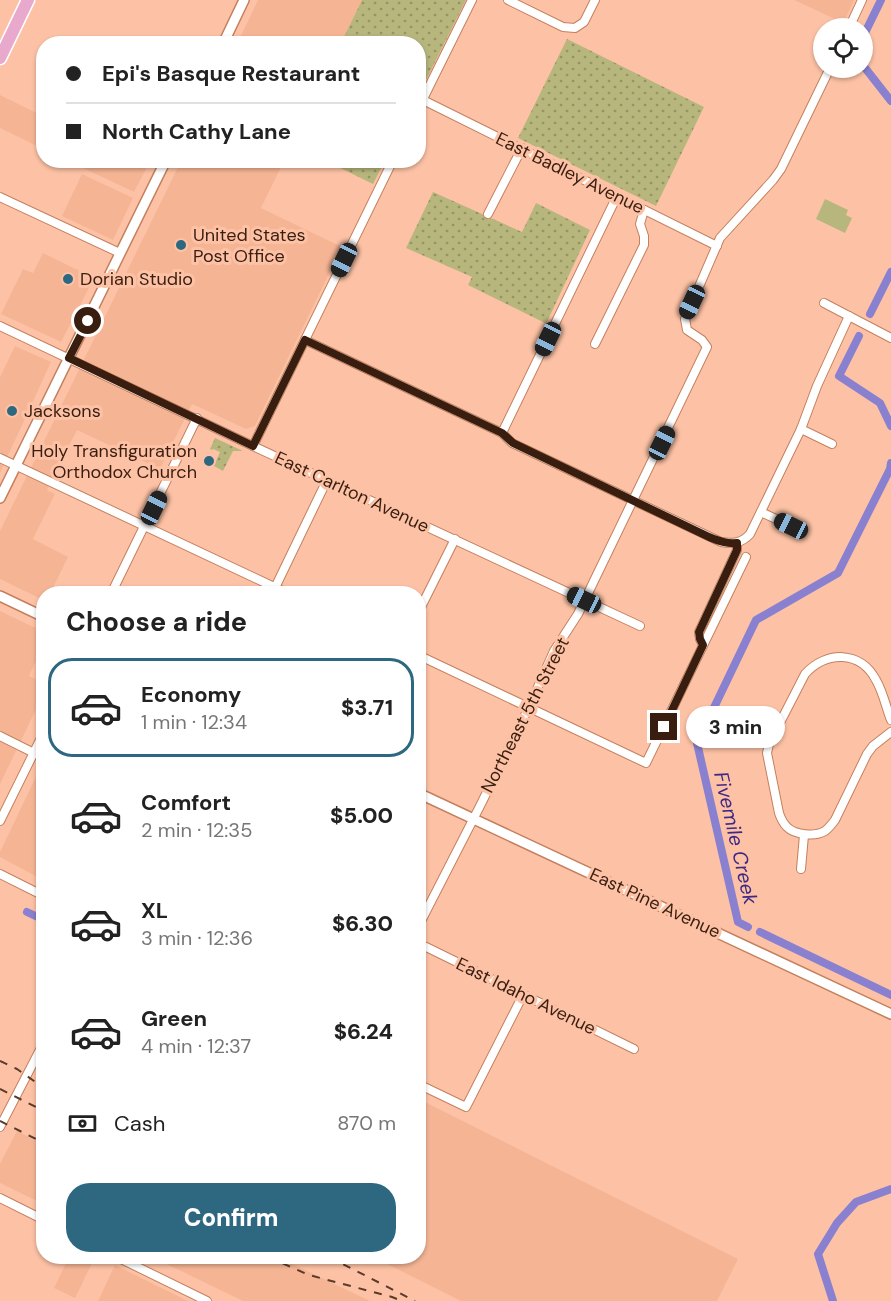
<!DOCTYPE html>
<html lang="en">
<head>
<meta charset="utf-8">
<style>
	body { margin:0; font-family:"DM Sans",sans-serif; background:#f2f2f2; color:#222; height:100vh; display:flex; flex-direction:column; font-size:22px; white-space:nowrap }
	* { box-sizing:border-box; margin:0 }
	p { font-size:20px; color:#767676 }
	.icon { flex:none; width:33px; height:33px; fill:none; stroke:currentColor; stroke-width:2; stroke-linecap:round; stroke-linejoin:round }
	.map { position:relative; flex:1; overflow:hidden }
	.details { position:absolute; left:36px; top:586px; width:390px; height:678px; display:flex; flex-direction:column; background:#fff; border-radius:24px; box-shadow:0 2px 4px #0004 }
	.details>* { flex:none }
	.banner { position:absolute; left:36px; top:36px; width:390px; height:132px; border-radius:24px; box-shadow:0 2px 4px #0004; display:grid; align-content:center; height:132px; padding:0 30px; background:#fff }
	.fabs { position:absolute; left:813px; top:18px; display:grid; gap:12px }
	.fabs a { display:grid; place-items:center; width:60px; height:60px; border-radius:50%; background:#fff; box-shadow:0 2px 4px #0004; font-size:30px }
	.end { position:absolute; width:27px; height:27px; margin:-14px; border:8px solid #391e10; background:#fff; box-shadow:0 0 0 3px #fff }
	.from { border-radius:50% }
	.bubble { position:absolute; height:42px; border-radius:21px; background:#fff; box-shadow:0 2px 4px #0004; font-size:20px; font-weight:800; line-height:42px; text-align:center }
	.car { position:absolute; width:18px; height:36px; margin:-18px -9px; border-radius:8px; box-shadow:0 0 4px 2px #0007; background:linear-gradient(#222 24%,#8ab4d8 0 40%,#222 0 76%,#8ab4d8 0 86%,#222 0) }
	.banner b { display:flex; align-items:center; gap:21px; height:57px; font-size:22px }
	.banner b+b { border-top:2px solid #e0e0e0 }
	.banner i { width:15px; height:15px; background:#222 }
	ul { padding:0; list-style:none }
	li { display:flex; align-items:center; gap:18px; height:99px; margin:0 12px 9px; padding:0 18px; border:3px solid transparent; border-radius:24px }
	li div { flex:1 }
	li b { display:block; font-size:22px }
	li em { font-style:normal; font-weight:800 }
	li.selected { border-color:#2d6880 }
	li>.icon { width:54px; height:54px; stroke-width:1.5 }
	h2 { padding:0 30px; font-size:27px; line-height:72px }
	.pay { display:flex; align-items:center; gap:15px; height:66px; padding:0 30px; font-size:22px }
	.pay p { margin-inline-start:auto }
	.button { display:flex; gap:12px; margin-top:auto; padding:12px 30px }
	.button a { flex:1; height:69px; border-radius:24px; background:#2d6880; color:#fff; font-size:24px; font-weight:800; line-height:69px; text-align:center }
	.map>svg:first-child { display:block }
</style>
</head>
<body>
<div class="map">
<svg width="891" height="1301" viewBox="0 0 891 1301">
	<defs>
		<pattern id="grass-dots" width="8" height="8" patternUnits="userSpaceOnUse" patternTransform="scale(1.5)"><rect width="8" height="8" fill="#b7b67d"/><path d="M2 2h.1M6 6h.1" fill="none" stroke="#969365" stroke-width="1.8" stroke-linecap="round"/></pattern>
	</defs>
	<rect width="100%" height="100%" fill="#fdc2a5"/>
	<!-- built -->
	<g fill="#f5b595">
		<polygon points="258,0 362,0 341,43 237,44"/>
		<polygon points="794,0 854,0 843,24 839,21"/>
		<polygon points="0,95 43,116 43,149 0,128"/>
		<polygon points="68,161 138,161 148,165 134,192"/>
		<polygon points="181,161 284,161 261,208 342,247 255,426 246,429 192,404 160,469 77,430 47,490 55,494 33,539 68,557 50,594 44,594 43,600 0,579 0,531"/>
		<polygon points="82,174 133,198 113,240 62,216"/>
		<polygon points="43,253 94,278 61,342 1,314 23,269 33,273"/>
		<polygon points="15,346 51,362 0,473 0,377"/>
		<polygon points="0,611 44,632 43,646 29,676 43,683 43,695 0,784"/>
		<polygon points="43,762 43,880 0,857 0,852"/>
		<polygon points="419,1099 738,1259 717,1301 461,1301 373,1257 418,1257"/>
		<polygon points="17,1131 43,1144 43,1204 0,1183 0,1164"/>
		<polygon points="69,1257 95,1257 75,1298 54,1288"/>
		<polygon points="152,1257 278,1257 370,1301 243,1301"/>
		<polygon points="115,1265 188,1301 98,1301"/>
	</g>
	<!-- grass -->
	<g fill="url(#grass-dots)">
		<polygon points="362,0 466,0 419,94 418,44 341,43"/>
		<polygon points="567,39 704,107 656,206 518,138"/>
		<polygon points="326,161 385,161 373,184"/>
		<polygon points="433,192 522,232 536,203 590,230 546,324 543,322 468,285 472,277 406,248"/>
		<polygon points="215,438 243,451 233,451 223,471 214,466 220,452 213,449 212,450 210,449"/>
	</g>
	<!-- garden -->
	<polygon fill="#b7b67d" points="825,199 848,210 846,215 852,218 845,233 816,219"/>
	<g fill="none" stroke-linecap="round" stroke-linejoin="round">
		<!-- canal -->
		<g stroke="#8981d0" stroke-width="8">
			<polyline points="862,39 881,0"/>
			<polyline points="862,64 891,101"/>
			<polyline points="870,314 891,272"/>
			<polyline points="859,336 839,376 880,403 891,426"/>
			<polyline points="27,912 44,920"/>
			<polyline points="748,927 738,922 697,743 756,620 838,573 890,469 891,463"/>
			<polyline points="760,932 891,995"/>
			<polyline points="833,1301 818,1254 837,1223 856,1202 891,1189"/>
		</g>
		<defs>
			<g id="minor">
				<polyline points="508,0 563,27 575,28 584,22 595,0"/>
				<polyline points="849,28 862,0"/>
				<polyline points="423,100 717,246"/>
				<polyline points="418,109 472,0"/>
				<polyline points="0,197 120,253"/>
				<polyline points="488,214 522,148"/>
				<polyline points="824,303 891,338"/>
				<polyline points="0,326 253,446 640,626"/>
				<path d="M305 340 502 433 512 443 721 542C733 544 742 543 750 534L801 429 817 386 849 316"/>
				<polyline points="595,344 644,245 644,236 640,224 644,210"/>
				<polyline points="801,429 832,444"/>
				<polyline points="502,433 617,196"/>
				<polyline points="253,446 393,160"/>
				<polyline points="0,458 289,594"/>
				<polyline points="761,512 791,526"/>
				<polyline points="111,594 197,418"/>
				<polyline points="272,594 327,480"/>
				<polyline points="418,613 455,539"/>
				<polyline points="703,645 700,639 699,632 737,550 737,543"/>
				<polyline points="418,655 646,763 746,557"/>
				<path d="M891 720C886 707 883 692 876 680 860 650 826 651 805 674L769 744 767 753 779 813C781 819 783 823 787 827 795 835 815 837 825 831 829 828 832 824 835 820L867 754 873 746 891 732"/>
				<polyline points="0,736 44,758"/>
				<polyline points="0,821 44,732"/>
				<polyline points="801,869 804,835"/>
				<polyline points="0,874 44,896"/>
				<polyline points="418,927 480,806 529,707 554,651 578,614 707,347 702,340 687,330 685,319 720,238 773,180 781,169 830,68"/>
				<polyline points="418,943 634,1049"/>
				<polyline points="418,1084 466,1107 523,995"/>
				<polyline points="0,1127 44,1042"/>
				<polyline points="0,1198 44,1220"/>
				<polyline points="117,1257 207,1301"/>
			</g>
			<g id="tertiary">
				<polyline points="223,44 244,0"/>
				<polyline points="0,498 166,160"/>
				<polyline points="0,596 44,617"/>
				<polyline points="418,793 891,1014"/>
			</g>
			<polyline id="primary" points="0,58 28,0"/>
		</defs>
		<!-- minor casing -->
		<use href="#minor" stroke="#c4805d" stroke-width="10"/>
		<!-- tertiary casing -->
		<use href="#tertiary" stroke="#c4805d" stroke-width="12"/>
		<!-- primary casing -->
		<use href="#primary" stroke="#fff" stroke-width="15"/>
		<!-- minor -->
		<use href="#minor" stroke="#fff" stroke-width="8"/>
		<!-- tertiary -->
		<use href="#tertiary" stroke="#fff" stroke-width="9"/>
		<!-- primary -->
		<use href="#primary" stroke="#e9a9cd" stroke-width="12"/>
		<!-- rail -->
		<g stroke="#5b3a2a" stroke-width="2" stroke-dasharray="8 8" stroke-linecap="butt">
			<polyline points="0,1061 17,1069 44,1088"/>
			<polyline points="0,1089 44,1111"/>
			<polyline points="0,1121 44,1143"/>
			<polyline points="268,1257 309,1275 392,1297 402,1301"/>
			<polyline points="329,1257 415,1301"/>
		</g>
	</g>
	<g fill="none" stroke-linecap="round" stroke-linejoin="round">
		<!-- route -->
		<path stroke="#391e10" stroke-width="8" d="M88 321 69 358 253 446 305 340 502 433 513 443 709 537C719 541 727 544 737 543V550L699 632 700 639 703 645 664 727"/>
	</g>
	<!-- markers -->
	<g fill="#2d6880" stroke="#fdc2a5" stroke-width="2">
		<circle cx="181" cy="245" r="6"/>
		<circle cx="68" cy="279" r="6"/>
		<circle cx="12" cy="411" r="6"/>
		<circle cx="209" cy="461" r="6"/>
	</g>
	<g text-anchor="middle" stroke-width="6" stroke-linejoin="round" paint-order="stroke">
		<!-- street labels -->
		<g font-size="18" fill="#391e10" stroke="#fdc2a5">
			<text transform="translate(570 173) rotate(26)" y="6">East Badley Avenue</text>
			<text transform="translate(352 492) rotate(25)" y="6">East Carlton Avenue</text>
			<text transform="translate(525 715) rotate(-63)" y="6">Northeast 5th Street</text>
			<text transform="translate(655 903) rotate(25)" y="6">East Pine Avenue</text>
			<text transform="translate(526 996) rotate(26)" y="6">East Idaho Avenue</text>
		</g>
		<!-- poi labels -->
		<g font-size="18" fill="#391e10" stroke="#fdc2a5" text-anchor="start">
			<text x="193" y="241">United States<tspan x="193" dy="21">Post Office</tspan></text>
			<text x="80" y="285">Dorian Studio</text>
			<text x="24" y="417">Jacksons</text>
			<text x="197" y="457" text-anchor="end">Holy Transfiguration<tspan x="197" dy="21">Orthodox Church</tspan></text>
		</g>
		<!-- water labels -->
		<g font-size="20" font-style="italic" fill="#3f2987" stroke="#fdc2a5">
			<text transform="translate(736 838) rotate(77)" y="7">Fivemile Creek</text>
		</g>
	</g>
</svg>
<div class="fabs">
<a><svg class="icon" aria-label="locate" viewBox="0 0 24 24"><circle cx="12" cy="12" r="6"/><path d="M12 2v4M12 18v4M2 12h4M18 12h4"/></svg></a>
</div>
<i class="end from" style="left:88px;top:321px"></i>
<i class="end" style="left:664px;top:727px"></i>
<div class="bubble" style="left:686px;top:706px;width:99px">3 min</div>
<i class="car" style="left:344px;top:260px;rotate:206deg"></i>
<i class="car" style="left:692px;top:302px;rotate:205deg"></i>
<i class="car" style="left:548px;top:339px;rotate:206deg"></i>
<i class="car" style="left:662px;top:443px;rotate:26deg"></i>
<i class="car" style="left:154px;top:508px;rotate:26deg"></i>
<i class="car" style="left:791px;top:526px;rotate:296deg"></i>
<i class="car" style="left:584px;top:600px;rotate:295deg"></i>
<div class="banner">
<b><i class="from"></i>Epi's Basque Restaurant</b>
<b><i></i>North Cathy Lane</b>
</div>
<section class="details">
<h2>Choose a ride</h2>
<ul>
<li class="selected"><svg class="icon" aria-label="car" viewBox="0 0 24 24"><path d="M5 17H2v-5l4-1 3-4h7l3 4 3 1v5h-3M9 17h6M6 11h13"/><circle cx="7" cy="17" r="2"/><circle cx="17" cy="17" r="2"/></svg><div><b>Economy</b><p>1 min · 12:34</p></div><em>$3.71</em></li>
<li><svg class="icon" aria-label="car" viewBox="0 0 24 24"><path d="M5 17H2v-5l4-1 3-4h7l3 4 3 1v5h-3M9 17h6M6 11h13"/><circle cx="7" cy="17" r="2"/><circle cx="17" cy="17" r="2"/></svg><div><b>Comfort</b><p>2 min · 12:35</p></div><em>$5.00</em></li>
<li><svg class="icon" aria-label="car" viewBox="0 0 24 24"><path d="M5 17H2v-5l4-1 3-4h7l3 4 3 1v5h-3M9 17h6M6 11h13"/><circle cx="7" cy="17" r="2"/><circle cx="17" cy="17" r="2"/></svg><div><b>XL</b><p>3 min · 12:36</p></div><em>$6.30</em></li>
<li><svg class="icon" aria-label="car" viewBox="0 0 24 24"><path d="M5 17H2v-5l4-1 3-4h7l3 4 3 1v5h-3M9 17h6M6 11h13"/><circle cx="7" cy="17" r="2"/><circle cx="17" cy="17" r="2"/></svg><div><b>Green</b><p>4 min · 12:37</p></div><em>$6.24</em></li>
</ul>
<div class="pay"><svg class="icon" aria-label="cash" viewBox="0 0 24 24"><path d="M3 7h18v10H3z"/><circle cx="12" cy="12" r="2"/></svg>Cash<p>870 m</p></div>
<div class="button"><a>Confirm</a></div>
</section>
</div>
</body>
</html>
